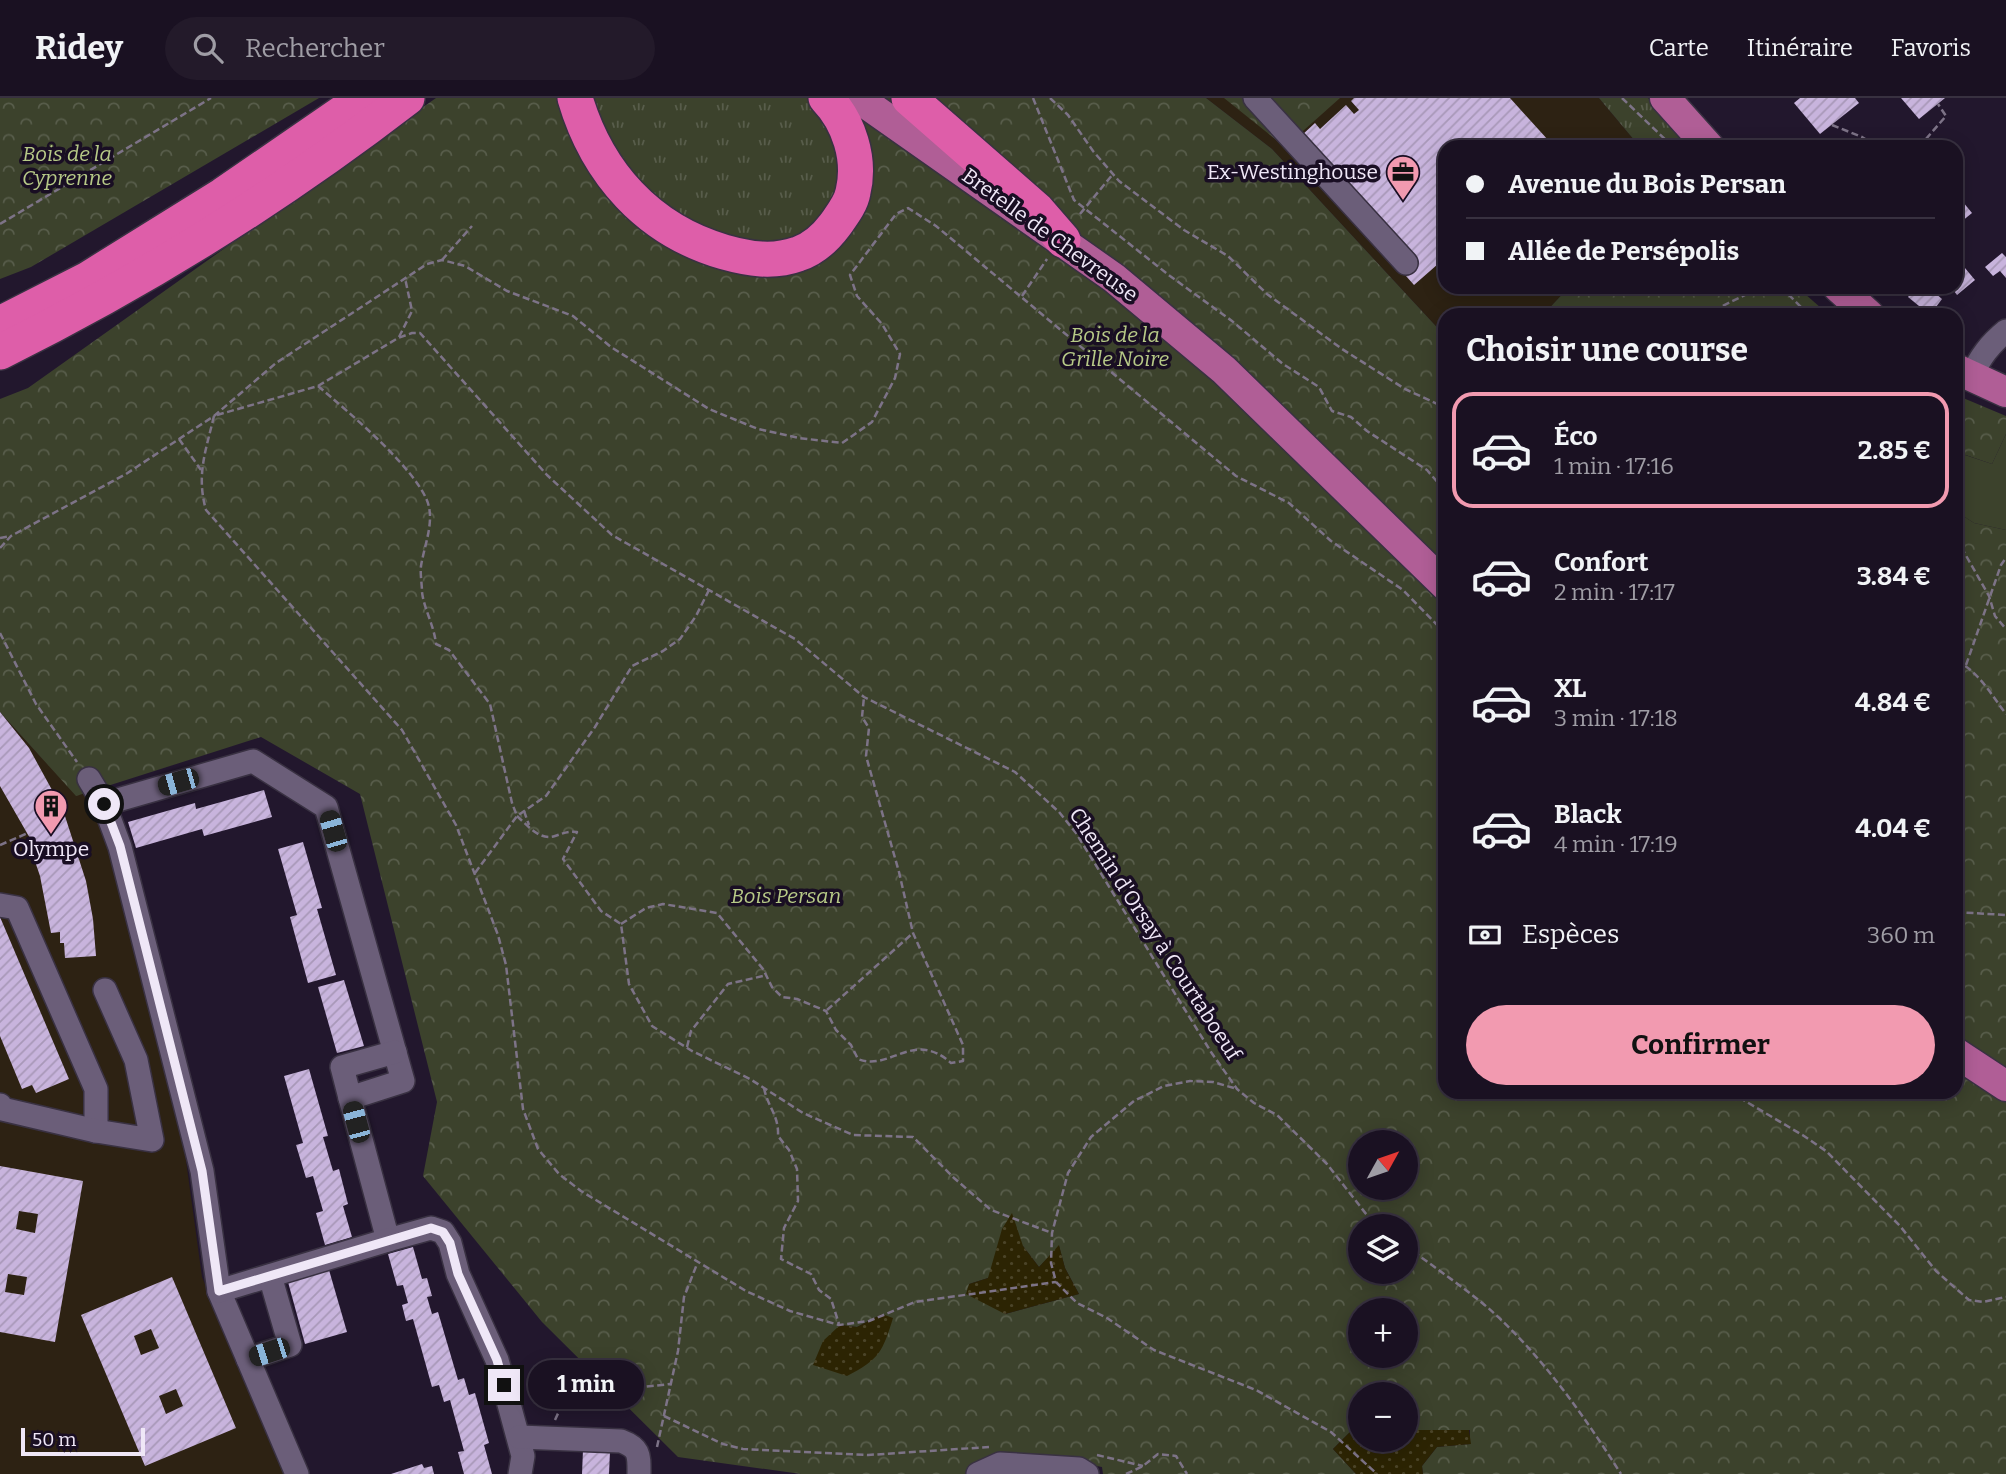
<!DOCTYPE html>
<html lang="fr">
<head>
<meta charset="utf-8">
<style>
	body { margin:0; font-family:Bitter,serif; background:#231a2a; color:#f1f3f6; height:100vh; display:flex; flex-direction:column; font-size:26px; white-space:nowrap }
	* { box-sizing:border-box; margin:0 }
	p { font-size:23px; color:#9f9da5 }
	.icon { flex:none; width:38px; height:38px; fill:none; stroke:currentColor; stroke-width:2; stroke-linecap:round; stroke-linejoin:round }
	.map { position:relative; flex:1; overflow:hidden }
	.drawer { position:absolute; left:1438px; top:210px; width:525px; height:791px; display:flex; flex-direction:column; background:#1a1122; border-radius:21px; box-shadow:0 4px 18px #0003,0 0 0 2px #383140 }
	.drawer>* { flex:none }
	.top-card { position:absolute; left:1438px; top:42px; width:525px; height:154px; border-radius:21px; box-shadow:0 4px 18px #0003,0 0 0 2px #383140; display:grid; align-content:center; height:154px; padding:0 28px; background:#1a1122 }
	.needle { width:46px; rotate:50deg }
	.tools { position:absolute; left:1348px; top:1032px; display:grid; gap:14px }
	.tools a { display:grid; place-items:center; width:70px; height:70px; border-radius:50%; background:#1a1122; box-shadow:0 4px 18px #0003,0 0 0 2px #383140; font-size:35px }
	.scale { position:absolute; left:21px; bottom:18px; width:124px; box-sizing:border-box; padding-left:7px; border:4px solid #efe7f7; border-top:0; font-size:19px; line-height:24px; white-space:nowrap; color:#efe7f7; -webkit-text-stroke:5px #190e23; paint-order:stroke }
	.end { position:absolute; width:32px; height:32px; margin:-16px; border:9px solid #efe7f7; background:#111; box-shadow:0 0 0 4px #111 }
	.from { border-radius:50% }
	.bubble { position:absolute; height:49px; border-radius:24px; background:#1a1122; box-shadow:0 4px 18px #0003,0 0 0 2px #383140; font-size:23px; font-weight:700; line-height:49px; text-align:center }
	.car { position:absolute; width:21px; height:42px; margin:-21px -10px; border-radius:9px; box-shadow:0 0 5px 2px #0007; background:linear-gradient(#222 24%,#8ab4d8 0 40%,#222 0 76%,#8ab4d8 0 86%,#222 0) }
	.top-card b { display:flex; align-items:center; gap:24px; height:66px; font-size:26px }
	.top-card b+b { border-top:2px solid #383140 }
	.top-card i { width:18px; height:18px; background:#f1f3f6 }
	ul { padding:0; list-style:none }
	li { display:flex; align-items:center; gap:21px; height:116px; margin:0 14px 10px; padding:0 14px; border:4px solid transparent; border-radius:21px }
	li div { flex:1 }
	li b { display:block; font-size:26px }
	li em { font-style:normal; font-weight:700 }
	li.current { border-color:#f29ab0 }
	li>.icon { width:63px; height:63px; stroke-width:1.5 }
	h2 { padding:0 28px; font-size:32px; line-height:84px }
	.pay { display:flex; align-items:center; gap:18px; height:77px; padding:0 28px; font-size:26px }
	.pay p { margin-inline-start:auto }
	.button { display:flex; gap:14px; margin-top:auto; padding:14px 28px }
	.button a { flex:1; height:80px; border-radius:42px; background:#f29ab0; color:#111; font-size:28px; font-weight:700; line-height:80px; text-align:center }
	header { display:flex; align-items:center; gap:42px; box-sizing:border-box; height:98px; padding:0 35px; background:#1a1122; border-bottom:2px solid #383140 }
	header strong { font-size:33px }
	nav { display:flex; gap:38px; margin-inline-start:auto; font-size:24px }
	.search { width:490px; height:63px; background:#231a2a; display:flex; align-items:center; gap:18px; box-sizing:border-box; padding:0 24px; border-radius:38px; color:#9f9da5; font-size:26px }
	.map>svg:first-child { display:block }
</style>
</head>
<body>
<header>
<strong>Ridey</strong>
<div class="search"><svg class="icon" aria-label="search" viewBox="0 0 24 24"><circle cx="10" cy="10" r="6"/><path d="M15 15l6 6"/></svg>Rechercher</div>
<nav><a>Carte</a><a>Itinéraire</a><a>Favoris</a></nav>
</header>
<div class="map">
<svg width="2006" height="1376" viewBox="0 0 2006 1376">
	<defs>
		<pattern id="grass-tufts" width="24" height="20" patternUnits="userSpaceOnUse" patternTransform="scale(1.75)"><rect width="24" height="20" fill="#3c422c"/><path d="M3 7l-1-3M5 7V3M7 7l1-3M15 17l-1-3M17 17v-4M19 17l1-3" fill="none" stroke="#585d4b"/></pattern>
		<pattern id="forest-crowns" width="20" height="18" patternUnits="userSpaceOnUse" patternTransform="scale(1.75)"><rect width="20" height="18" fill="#3c422c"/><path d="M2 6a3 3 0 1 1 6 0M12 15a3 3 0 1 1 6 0" fill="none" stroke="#585d4b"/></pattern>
		<pattern id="sand-dots" width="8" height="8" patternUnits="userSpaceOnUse" patternTransform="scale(1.75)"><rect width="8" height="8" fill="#2c2403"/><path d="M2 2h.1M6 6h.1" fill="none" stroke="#4b4428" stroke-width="1.8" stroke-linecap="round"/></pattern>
		<pattern id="building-hatch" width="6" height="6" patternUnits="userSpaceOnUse" patternTransform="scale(1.75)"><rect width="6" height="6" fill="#c8b4dd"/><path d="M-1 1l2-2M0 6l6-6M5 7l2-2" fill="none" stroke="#a898b8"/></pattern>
	</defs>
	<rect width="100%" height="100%" fill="#22172d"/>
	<!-- commercial -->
	<g fill="#2d2213">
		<polygon points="1206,0 1599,0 1640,49 1446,49 1446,189 1569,189 1543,217 1446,217 1445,238 1272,51"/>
		<polygon points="0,614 76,697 87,693 108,746 184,1048 202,1179 285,1376 0,1376"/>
	</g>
	<!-- grass -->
	<g fill="url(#grass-tufts)">
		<polygon points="589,0 808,0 835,33 844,68 837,97 812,132 784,145 748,147 697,132 657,103 624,72"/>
		<polygon points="1599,0 1648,0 1692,49 1640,49"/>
	</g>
	<!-- forest -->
	<g fill="url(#forest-crowns)" fill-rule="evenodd">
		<polygon points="0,0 319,0 31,169 0,181"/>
		<path d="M436 0H566L604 81 774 172 862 94 861 0H1206L1272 51 1445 238 1446 994H1956L1957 414 1974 425 2006 432V1376H1423L1422 1368 1437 1349 1470 1346V1332H1405V1297H1360V1324L1333 1351 1356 1376H1103L1102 1369 1033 1356 983 1376H801L678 1359 542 1224 423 1078 437 1004 360 696 261 639 76 698 0 614V301L28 290ZM1360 1045H1405V1090H1360ZM1360 1129H1405V1174H1360ZM1023 1148 1039 1169 1059 1148 1065 1170 1079 1196 1005 1216 969 1186 988 1180ZM1360 1213H1405V1258H1360ZM882 1216 813 1267 840 1227 857 1229Z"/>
		<polygon points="1224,0 1340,0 1285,49"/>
		<polygon points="1569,189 1797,189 1829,217 1543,217"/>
		<polygon points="1956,297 2006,318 2006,336 1992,366 1957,354"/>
	</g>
	<!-- sand -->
	<g fill="url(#sand-dots)">
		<polygon points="1012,1115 1023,1148 1039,1169 1059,1147 1065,1170 1079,1196 1005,1216 966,1196 969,1186 988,1180 1002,1131"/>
		<path d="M882 1216 893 1220C883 1253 879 1262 847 1278L813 1267 823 1243 840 1227 857 1229Z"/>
		<polygon points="1360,1324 1360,1342 1405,1342 1405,1332 1469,1332 1471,1346 1437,1349 1422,1368 1423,1376 1356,1376 1333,1351"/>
	</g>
	<!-- pitch -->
	<polygon fill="#3c422c" points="2006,336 2006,432 1974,425 1957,414 1956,354 1992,366"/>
	<!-- building -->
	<g fill="url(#building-hatch)" fill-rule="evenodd">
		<polygon points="1354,0 1510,0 1549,43 1543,49 1446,49 1446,159 1414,187 1406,178 1417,168 1301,38 1315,25 1320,31 1346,7 1354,16 1359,12 1351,3"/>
		<polygon points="1800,0 1855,0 1859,5 1820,36 1794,5"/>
		<polygon points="1901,0 1945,0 1919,21"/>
		<polygon points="1963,104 1972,115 1956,128 1956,109"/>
		<polygon points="2002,155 2006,159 2006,180 2000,173 1993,178 1985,169"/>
		<polygon points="1960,164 1975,182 1957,197 1951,189 1956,189 1956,167"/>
		<polygon points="1916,189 1928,189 1942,201 1930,217 1908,199"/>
		<polygon points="0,614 29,650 63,712 86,783 93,821 96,858 65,860 64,845 60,845 60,834 51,835 40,778 28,743 31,742 0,688"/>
		<polygon points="264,692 272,719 204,738 202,731 136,750 128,724 195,705 196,711"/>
		<polygon points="303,744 322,810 317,811 336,877 308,885 290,819 297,817 278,751"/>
		<polygon points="0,819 69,981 36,995 32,987 22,991 0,938"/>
		<polygon points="344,882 364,948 337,955 318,889"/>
		<polygon points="309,971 328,1038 323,1039 333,1073 339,1071 348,1106 343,1108 352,1139 325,1147 316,1115 323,1113 313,1078 306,1080 296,1047 303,1045 284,978"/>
		<path d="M0 1068 83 1083 55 1244 0 1234ZM19 1113 38 1116 35 1135 16 1131ZM8 1176 27 1179 24 1197 5 1194Z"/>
		<polygon points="413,1149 422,1181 427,1180 432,1198 427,1199 432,1216 438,1214 458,1282 464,1280 469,1297 475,1295 489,1345 484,1347 492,1376 464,1376 458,1354 464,1353 450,1302 444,1304 439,1287 432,1289 413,1221 406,1223 402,1207 408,1205 403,1187 397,1188 388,1156"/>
		<polygon points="329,1172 347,1234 305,1246 288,1184"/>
		<path d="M172 1179 236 1330 145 1368 81 1217ZM151 1231 159 1250 141 1257 134 1238ZM176 1291 183 1308 166 1316 159 1298Z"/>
		<polygon points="583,1352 610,1353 609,1376 582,1376"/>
		<polygon points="422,1366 424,1370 432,1368 434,1376 391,1376"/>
	</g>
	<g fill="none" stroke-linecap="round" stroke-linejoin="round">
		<defs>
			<g id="minor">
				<polyline points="1255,0 1406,165"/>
				<path d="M1971 279C1980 259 1990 246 2006 233"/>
				<polyline points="89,681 104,706 120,749 202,1073 219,1193 297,1376"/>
				<polyline points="104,706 253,663 326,709 403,983 350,1000 388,1142 431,1130 443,1134 450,1145 458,1176 497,1262 523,1358 520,1376"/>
				<polyline points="0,807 17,810 96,991 96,1033"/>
				<polyline points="350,1000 342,969 395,954"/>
				<polyline points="0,1007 2,1011 96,1033 152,1042 136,962 105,892"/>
				<polyline points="219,1193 388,1142"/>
				<polyline points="248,1261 290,1247 270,1178"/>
				<path d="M519 1339 621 1343C640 1350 639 1357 639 1376"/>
				<polyline points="978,1376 1000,1366 1079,1371 1087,1376"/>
			</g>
			<g id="major">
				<polyline points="858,0 1114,180 1224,272 1446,488"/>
				<polyline points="1665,0 1709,49"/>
				<polyline points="1838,189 1869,217"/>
				<polyline points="1956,271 2006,294"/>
				<polyline points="1956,955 2006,988"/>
			</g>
			<g id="highway">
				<path d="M575 0C597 75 648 132 724 154 749 161 773 165 798 156 813 151 826 139 835 127 842 117 851 106 853 94 861 61 849 24 826 0"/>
				<polyline points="909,0 1037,112 1063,142"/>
				<polyline points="0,226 88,181 223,97 364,0"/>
				<path d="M0 254C143 183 280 98 407 0"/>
			</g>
		</defs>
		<!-- minor casing -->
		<use href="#minor" stroke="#393142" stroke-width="26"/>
		<!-- major casing -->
		<use href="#major" stroke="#393142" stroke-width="33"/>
		<!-- highway casing -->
		<use href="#highway" stroke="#393142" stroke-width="38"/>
		<!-- path -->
		<g stroke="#7d7387" stroke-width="2.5" stroke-dasharray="7 3.5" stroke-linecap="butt">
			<polyline points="1033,0 1074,102 1170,178 1232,223 1283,266 1319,289 1332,313 1351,319 1367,333 1427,372 1446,394"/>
			<polyline points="1050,0 1068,17 1093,53 1119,83 1184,132 1228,158 1267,196 1342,251 1405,291 1446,310"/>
			<polyline points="1622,0 1673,49"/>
			<polyline points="1832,27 1862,39 1878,49"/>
			<polyline points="1919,49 1946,18 1938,6"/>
			<polyline points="1080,116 1113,76"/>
			<polyline points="0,126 211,0"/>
			<polyline points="442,162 472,128"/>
			<polyline points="1781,189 1809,217"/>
			<polyline points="1022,198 1047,161"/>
			<polyline points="1704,217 1747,196 1753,189"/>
			<polyline points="399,239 412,213 405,180"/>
			<path d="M318 288C346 312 422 375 429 409 433 428 424 449 421 468 420 476 422 486 422 494 424 511 434 527 436 546L449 552 490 606 512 705 517 718"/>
			<polyline points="217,317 318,288 398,240 412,235 420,235 547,377 612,437 795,541 864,599 1015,674 1059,714 1076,735 1211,954 1237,991 1254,1005 1277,1017 1327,1066 1370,1121 1380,1129"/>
			<path d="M214 318C206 352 196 377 206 412L402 632 456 727 498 837 506 867 523 1011 538 1051 559 1076 581 1093 746 1193 790 1213 839 1227 869 1223 915 1204 1056 1184"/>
			<polyline points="179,341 201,372"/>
			<polyline points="0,440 11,438"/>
			<polyline points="1956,440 1989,498 1995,518 2006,531"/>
			<polyline points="0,450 11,438 126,376 179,341 214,318 276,265 427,166 442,162 465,168 507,193 573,218 611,249 709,311 758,331 799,340 842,345 872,324 895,280 900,256 882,226 857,198 850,177 896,116 908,110 936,128 1236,378 1289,405 1331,443 1403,492 1446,536"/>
			<polyline points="0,535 36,606 77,664"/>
			<path d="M1956 563C1978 572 1992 598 2006 616"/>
			<polyline points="1966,567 2001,467 2006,460"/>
			<polyline points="524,713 529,727"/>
			<path d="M517 718C528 728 540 743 555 738 564 735 568 733 577 734L563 761 601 813 621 826 629 886 652 928 692 953 750 981 803 1015 853 1037 913 1039 954 1080 991 1112 1052 1135"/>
			<polyline points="0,747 28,735"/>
			<polyline points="475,775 517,718 546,698 595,629 632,568 663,553 680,541 696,518 709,492"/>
			<polyline points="1956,814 2006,817"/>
			<path d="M621 826 646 810 663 806 717 815 763 871 772 889 782 899 797 901 826 913 836 932 851 947 858 961C890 974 913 931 951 965L963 963V947L913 835 899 774 866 658 869 630 862 619 864 599"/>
			<polyline points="827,912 913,835"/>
			<polyline points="687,949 691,933 728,886 763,878"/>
			<path d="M764 990C768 1010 779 1017 778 1038L789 1052 797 1071 798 1103 784 1130 781 1161 811 1176 819 1192 831 1201 839 1226"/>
			<polyline points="1234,990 1213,984 1190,983 1164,988 1134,1003 1091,1039 1068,1075 1052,1135 1051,1165 1056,1184 1077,1205 1107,1220 1154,1252 1256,1292 1331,1334 1377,1376"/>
			<polyline points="1730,994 1804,1038 1826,1053 1900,1128 1936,1173 1969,1202 1983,1204 2006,1199"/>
			<path d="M1405 1147C1432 1168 1461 1187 1487 1209 1540 1255 1583 1316 1621 1376"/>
			<polyline points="664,1318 723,1346 743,1351 868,1357 989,1349"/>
			<polyline points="555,1322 578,1272 643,1289 671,1286"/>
			<polyline points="657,1349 678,1253 684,1199 697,1166"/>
			<polyline points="1097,1357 1143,1368"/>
			<polyline points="1126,1376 1143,1368 1158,1356 1176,1358 1187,1376"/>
		</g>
		<!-- minor -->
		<use href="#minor" stroke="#6b5e79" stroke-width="23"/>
		<!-- major -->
		<use href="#major" stroke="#b05e96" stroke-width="30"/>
		<!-- highway -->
		<use href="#highway" stroke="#de5ea9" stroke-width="35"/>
	</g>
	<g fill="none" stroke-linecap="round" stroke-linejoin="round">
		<!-- route -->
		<polyline stroke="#efe7f7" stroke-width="9" points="104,706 120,748 202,1073 219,1193 431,1130 443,1134 450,1145 458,1176 497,1262 504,1287"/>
	</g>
	<!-- icons -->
	<defs>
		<symbol id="office-pin" viewBox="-11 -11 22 30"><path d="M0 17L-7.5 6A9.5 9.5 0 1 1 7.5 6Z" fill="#f29ab0" stroke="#190e23"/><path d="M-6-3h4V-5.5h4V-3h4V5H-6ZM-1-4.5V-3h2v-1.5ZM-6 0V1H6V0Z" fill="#111"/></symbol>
		<symbol id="building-pin" viewBox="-11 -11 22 30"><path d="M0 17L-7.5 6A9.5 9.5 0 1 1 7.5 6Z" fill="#f29ab0" stroke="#190e23"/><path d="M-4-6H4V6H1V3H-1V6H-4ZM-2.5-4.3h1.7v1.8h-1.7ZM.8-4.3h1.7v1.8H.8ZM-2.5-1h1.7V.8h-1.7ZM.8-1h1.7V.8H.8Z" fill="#111"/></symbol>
	</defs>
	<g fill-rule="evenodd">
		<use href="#office-pin" x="1384" y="55" width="38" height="52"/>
		<use href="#building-pin" x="32" y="689" width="38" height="52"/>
	</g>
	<g text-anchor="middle" stroke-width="7" stroke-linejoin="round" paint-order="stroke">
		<!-- park labels -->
		<g font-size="21" font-style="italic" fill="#b7ca87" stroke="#190e23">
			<text x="67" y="63">Bois de la<tspan x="67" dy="24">Cyprenne</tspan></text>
			<text x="1115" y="244">Bois de la<tspan x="1115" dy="24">Grille Noire</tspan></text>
			<text x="786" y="805">Bois Persan</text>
		</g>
		<!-- poi labels -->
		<g font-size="21" fill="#efe7f7" stroke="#190e23" text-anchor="end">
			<text x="1378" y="81">Ex-Westinghouse</text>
			<text x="51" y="758" text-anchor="middle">Olympe</text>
		</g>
		<!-- street labels -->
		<g font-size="21" fill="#efe7f7" stroke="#190e23">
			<text transform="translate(1050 137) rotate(36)" y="7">Bretelle de Chevreuse</text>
			<text transform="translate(1155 836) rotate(57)" y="7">Chemin d'Orsay à Courtaboeuf</text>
		</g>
	</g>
</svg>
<div class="tools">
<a><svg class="needle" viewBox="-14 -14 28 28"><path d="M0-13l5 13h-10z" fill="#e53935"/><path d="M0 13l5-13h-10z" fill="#9f9da5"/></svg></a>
<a><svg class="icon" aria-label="layers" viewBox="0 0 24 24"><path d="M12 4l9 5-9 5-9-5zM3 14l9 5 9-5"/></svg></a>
<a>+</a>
<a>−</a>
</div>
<div class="scale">50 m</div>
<i class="end from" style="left:104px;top:706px"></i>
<i class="end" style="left:504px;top:1287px"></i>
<div class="bubble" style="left:528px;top:1262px;width:116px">1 min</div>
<i class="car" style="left:178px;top:684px;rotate:254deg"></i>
<i class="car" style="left:333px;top:733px;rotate:344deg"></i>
<i class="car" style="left:356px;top:1024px;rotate:345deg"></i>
<i class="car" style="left:269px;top:1254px;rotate:252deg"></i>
<div class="top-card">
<b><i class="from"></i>Avenue du Bois Persan</b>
<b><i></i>Allée de Persépolis</b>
</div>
<section class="drawer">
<h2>Choisir une course</h2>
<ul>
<li class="current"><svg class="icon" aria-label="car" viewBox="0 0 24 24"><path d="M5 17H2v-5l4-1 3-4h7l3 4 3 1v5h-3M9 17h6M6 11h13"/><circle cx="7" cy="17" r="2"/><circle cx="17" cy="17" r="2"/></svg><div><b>Éco</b><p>1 min · 17:16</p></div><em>2.85 €</em></li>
<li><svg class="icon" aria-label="car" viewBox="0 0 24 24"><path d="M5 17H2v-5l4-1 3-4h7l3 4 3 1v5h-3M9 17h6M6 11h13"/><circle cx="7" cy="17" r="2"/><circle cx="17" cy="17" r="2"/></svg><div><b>Confort</b><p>2 min · 17:17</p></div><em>3.84 €</em></li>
<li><svg class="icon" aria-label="car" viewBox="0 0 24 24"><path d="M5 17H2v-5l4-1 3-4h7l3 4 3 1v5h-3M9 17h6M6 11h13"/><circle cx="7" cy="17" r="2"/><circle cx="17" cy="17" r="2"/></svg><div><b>XL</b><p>3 min · 17:18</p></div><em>4.84 €</em></li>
<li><svg class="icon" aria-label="car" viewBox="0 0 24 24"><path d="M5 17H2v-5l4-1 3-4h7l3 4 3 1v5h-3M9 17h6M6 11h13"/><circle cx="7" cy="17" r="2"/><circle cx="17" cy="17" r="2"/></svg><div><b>Black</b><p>4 min · 17:19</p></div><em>4.04 €</em></li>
</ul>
<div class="pay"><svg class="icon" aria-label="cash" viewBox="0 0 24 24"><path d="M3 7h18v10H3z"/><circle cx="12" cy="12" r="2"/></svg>Espèces<p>360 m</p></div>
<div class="button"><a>Confirmer</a></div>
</section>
</div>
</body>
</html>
